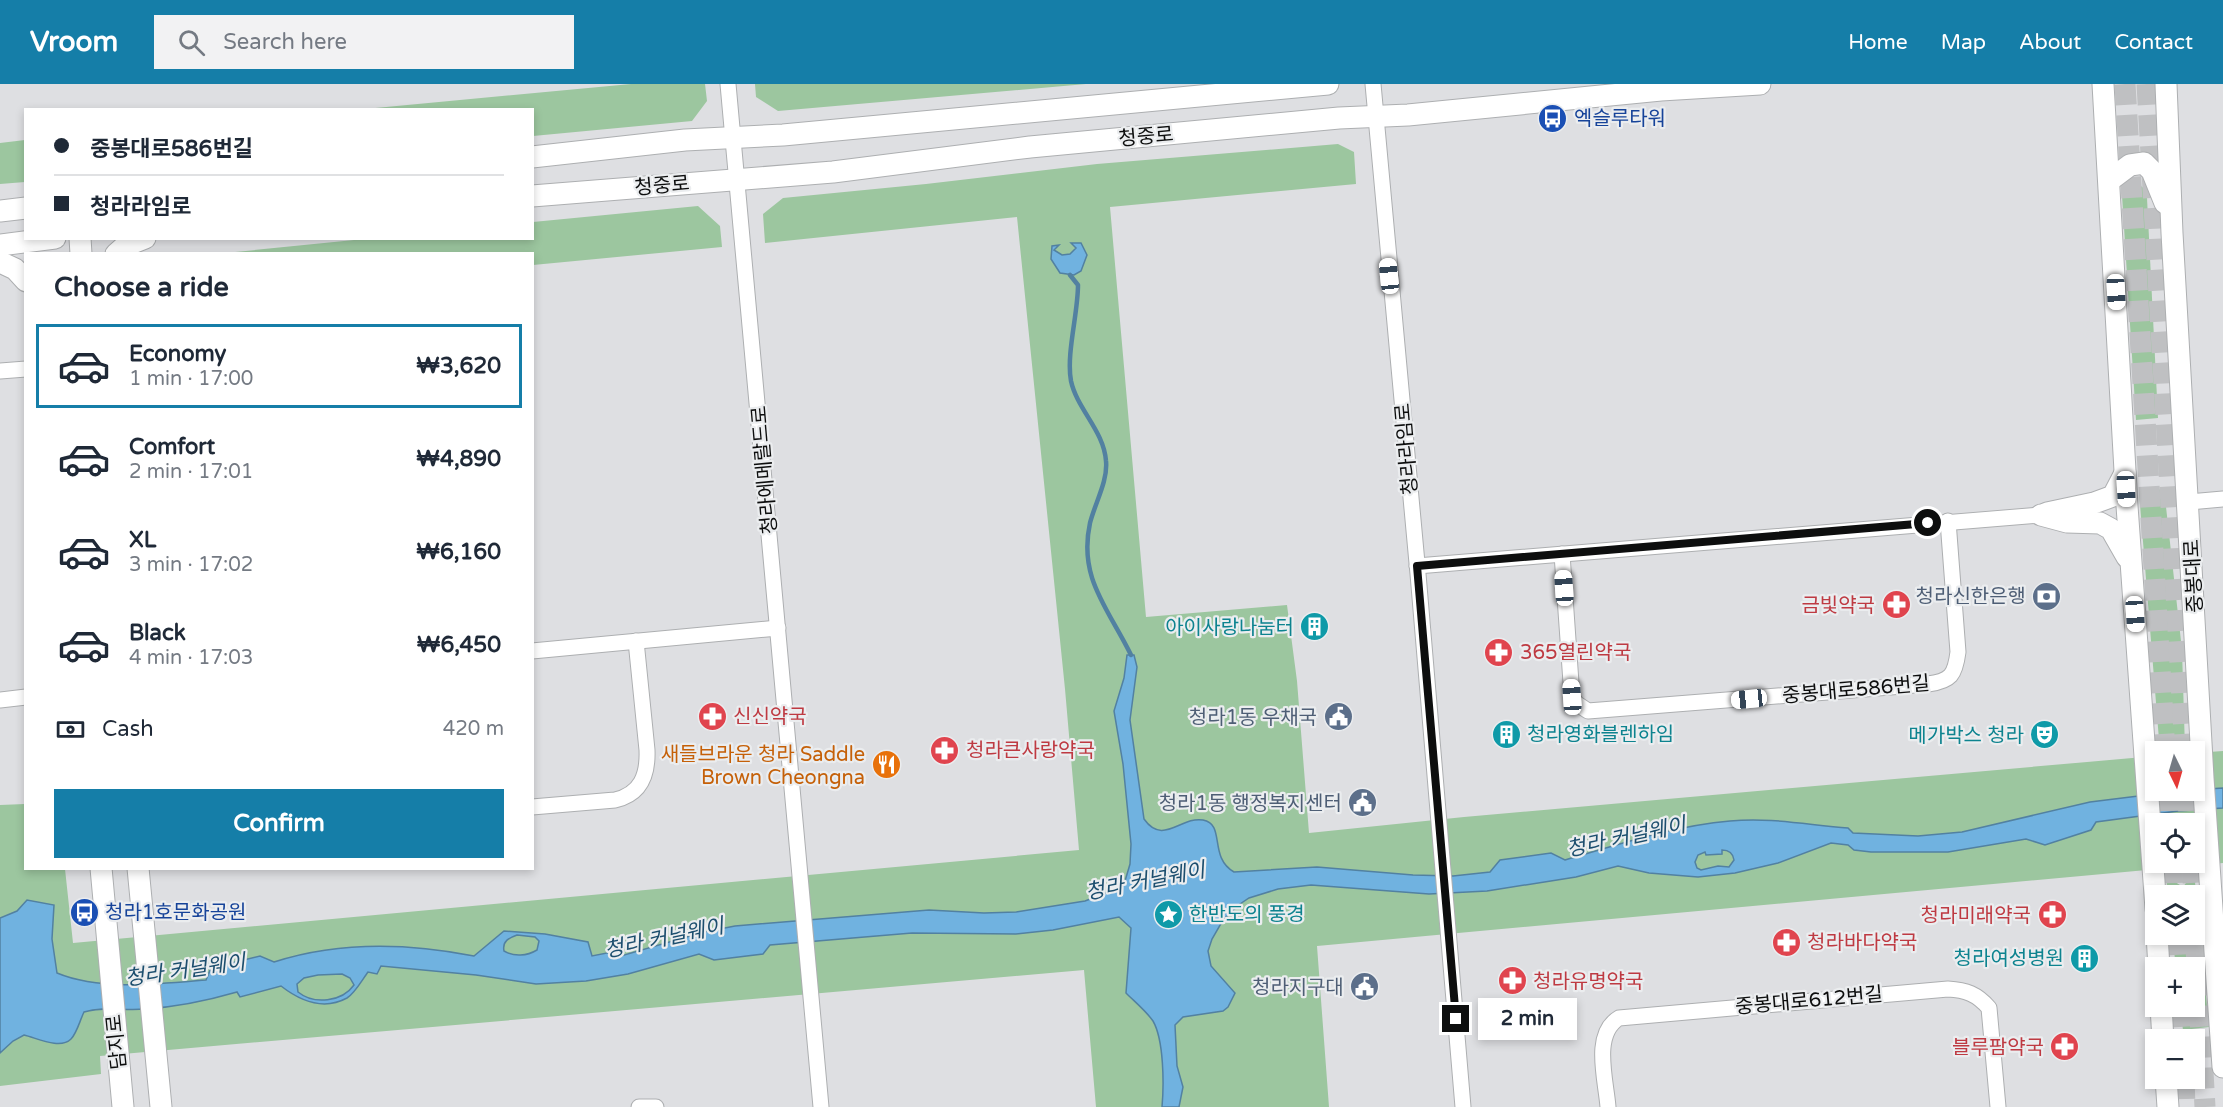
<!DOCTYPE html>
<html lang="en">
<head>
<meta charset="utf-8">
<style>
	body { margin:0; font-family:"Varela Round","Noto Sans KR",sans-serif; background:#f2f2f3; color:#1f2937; height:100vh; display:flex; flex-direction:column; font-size:22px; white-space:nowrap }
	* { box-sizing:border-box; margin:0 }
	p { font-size:20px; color:#747a83 }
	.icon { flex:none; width:33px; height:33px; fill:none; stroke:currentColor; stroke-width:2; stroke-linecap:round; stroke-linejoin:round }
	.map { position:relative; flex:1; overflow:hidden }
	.details { position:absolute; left:24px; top:168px; width:510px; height:618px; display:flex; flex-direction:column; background:#fff; border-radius:0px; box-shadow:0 3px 9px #0003 }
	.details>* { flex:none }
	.banner { position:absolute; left:24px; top:24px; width:510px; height:132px; border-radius:0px; box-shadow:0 3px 9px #0003; display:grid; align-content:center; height:132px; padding:0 30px; background:#fff }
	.needle { width:39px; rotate:175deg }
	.buttons { position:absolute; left:2145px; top:657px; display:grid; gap:12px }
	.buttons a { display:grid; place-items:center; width:60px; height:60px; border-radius:0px; background:#fff; box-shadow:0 3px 9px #0003; font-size:30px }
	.end { position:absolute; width:27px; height:27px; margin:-14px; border:8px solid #0d0e0e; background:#fff; box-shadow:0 0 0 3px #fff }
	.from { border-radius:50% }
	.bubble { position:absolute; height:42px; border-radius:0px; background:#fff; box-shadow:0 3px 9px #0003; font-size:20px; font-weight:700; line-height:42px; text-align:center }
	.car { position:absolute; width:18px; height:36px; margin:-18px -9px; border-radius:8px; box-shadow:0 0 4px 2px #0007; background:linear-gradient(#fff 24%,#345 0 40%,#fff 0 76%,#345 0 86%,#fff 0) }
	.banner b { display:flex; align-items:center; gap:21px; height:57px; font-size:22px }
	.banner b+b { border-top:2px solid #e0e1e3 }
	.banner i { width:15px; height:15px; background:#1f2937 }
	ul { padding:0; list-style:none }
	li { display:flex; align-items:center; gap:18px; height:84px; margin:0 12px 9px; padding:0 18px; border:3px solid transparent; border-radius:0px }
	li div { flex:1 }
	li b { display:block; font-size:22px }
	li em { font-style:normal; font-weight:700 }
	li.selected { border-color:#157ea8 }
	li>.icon { width:54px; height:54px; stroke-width:1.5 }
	h2 { padding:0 30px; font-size:27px; line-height:72px }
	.pay { display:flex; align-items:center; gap:15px; height:66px; padding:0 30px; font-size:22px }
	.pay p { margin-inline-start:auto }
	.cta { display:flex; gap:12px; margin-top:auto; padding:12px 30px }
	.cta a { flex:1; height:69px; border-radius:0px; background:#157ea8; color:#fff; font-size:24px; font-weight:700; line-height:69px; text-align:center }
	header { display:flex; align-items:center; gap:36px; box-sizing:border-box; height:84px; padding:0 30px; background:#157ea8; color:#fff }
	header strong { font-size:28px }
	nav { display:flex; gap:33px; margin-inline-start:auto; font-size:21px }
	.search { width:420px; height:54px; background:#f2f2f3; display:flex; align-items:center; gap:15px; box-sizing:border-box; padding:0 21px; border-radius:0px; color:#747a83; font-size:22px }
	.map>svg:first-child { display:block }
</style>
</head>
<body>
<header>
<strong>Vroom</strong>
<div class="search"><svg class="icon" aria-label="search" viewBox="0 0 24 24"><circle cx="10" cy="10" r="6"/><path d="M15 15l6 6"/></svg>Search here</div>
<nav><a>Home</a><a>Map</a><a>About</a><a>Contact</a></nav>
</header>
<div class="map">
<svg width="2223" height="1023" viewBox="0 0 2223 1023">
	<rect width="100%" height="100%" fill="#dedfe2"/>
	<!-- green -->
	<g fill="#9cc69f" fill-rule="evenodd">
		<polygon points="631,0 705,0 707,17 692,37 533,52 532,26 365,25"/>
		<polygon points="755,0 1086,0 778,27 756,13"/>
		<polygon points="25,56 25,98 0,100 0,59"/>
		<path d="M1338 60 1354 68 1356 100 1110 123 1146 533 1287 521 1297 597 1309 749 1464 733 2155 672 2156 706H2194L2195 669 2223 667V779L1317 862 1329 1023H1096L1084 886 100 972 101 990 0 1002V721L25 720 26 784 65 785 73 859 1079 766 1065 605 1017 133 765 159 763 130 783 114 926 100 1097 80ZM2156 740H2194V778H2156Z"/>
		<polygon points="2134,97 2145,105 2147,114 2158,334 2136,336 2122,111 2127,101"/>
		<polygon points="698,122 720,142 722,163 533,181 532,170 225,169 374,154 532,154 533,138"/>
		<path d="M2164 405 2182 566 2185 665 2180 658C2168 657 2167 663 2160 668L2139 408Z"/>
		<polygon points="2194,788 2209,943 2183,946 2180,923 2194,922 2194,884 2176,883 2172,851 2194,850 2194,812 2168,811 2166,792 2183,803"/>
	</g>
	<!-- water -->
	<g fill="#70b2e0" stroke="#5281a1" stroke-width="1.5" fill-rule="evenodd">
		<polygon points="1071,159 1081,159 1087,171 1081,187 1074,191 1060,189 1051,175 1052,162 1059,161 1054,166 1062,171 1070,170 1076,164"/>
		<path d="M1127 571H1134L1137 583 1130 636 1144 735C1163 762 1181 732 1203 736 1226 740 1208 773 1234 788L1317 783 1413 791 1453 792 1490 788 1500 776 1551 769 1565 776C1620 760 1673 742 1730 737 1770 733 1808 741 1848 744L1853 749 1918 752 1962 748 2090 718 2179 707 2223 704V724L2178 727 2096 738 2091 746 2045 761 2026 755 1948 768H1871L1854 766 1848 761 1831 759 1778 779 1735 789 1698 793 1649 789 1618 782 1576 793 1487 807 1429 810 1311 801 1278 805 1249 814 1240 820 1223 836 1212 855 1208 867 1211 882 1235 909 1228 923 1223 927 1183 933 1175 941 1177 982 1183 1003 1179 1023H1162C1164 1001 1164 956 1153 937 1146 927 1135 918 1126 909L1131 844 1119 833 1053 846 1016 850 912 849 770 861 763 870 714 876 699 870 628 890 586 897 536 900 476 891 381 882 377 890 368 888C362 896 355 909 347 914 323 927 299 916 281 902L240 913 237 908C206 917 177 923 145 925 124 927 104 922 84 928 80 936 77 949 71 955 60 966 37 954 24 951L13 957 0 969V834L17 827 27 816 54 821 52 855 57 889C100 907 160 900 206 896L211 884 260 872 274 878C339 857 408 859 474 872L504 847 545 850 588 858 592 872 617 867 621 872 704 848 735 842 929 826 984 829 1016 828 1085 817 1116 805 1125 797 1130 780 1131 760 1123 680 1114 627 1124 594ZM1722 766C1729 766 1733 769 1734 776L1729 783 1718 782 1701 786 1697 784 1695 778 1698 771 1705 768 1706 771 1722 770ZM517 851 535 853 539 857 537 866C527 872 514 873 504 867 502 857 509 854 517 851ZM342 890 350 894 354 901C342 918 314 921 298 908L297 900 304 894 318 891Z"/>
	</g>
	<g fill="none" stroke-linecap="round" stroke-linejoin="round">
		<!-- stream -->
		<path stroke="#5281a1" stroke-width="4.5" d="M1070 191 1078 201C1078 230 1066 270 1071 297 1077 325 1104 347 1106 377 1108 397 1095 419 1090 439 1078 494 1108 524 1131 571"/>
		<!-- secondary-tunnel -->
		<g stroke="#bfc0c2" stroke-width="21" stroke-dasharray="21 10" stroke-linecap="butt">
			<polyline points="2125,0 2165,668"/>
			<polyline points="2147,0 2185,668"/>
			<polyline points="2168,706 2169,740"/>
			<polyline points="2188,706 2189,740"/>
			<polyline points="2172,778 2173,812"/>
			<polyline points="2192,778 2194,812"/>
			<polyline points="2194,829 2205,1023"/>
			<polyline points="2176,850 2178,884"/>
			<polyline points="2180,922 2182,956"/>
			<polyline points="2184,994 2185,1023"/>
		</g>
		<defs>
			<g id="street">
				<polyline points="728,0 821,1023"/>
				<polyline points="1373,0 1418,490 1463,1023"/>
				<polyline points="0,287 26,285"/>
				<polyline points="2189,418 2223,415"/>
				<path d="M1562 470 1572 613 1576 619 1588 627 1928 600C1951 597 1955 591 1958 568L1948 437"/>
				<polyline points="1417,482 2041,431"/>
				<polyline points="532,567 778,544"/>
				<polyline points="0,616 26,613"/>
				<path d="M532 723 615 716C641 710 648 691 647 666L636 557"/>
				<polyline points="639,1023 656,1023"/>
				<path d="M1608 1023C1606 996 1592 950 1619 934L1948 905C1966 906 1977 910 1989 924L1998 1023"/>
			</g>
			<g id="secondary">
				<polyline points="2103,0 2127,422 2156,825"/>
				<polyline points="2166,0 2172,149 2203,694 2223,983"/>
				<polyline points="532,73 685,56 783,51 1328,0"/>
				<polyline points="2110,96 2130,81 2144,79 2152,87 2165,119"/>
				<polyline points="532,112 833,88 1030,63 1339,34 1408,31 1661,6 1760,0"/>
				<polyline points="0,127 26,124"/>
				<polyline points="80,154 81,170"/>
				<polyline points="0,161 55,154"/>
				<polyline points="116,170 125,162 145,154"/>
				<polyline points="0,178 15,185 26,197"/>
				<polyline points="2047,429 2094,419 2113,412 2125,389"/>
				<polyline points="2041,431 2067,438 2100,439 2111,445 2127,473"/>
				<polyline points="101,784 123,1023"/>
				<polyline points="138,784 161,1023"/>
				<polyline points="2157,850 2159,884"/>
				<polyline points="2161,922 2163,956"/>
				<polyline points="2166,994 2168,1023"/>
			</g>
		</defs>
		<!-- street casing -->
		<use href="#street" stroke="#adafb1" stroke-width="17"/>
		<!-- secondary casing -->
		<use href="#secondary" stroke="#adafb1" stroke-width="23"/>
		<!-- street -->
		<use href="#street" stroke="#fff" stroke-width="15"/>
		<!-- secondary -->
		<use href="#secondary" stroke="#fff" stroke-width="21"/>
	</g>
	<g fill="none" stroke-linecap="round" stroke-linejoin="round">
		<!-- route -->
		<polyline stroke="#0d0e0e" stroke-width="8" points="1456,935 1417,482 1928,439"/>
	</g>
	<!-- icons -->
	<defs>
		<symbol id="bus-disc" viewBox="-11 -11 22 22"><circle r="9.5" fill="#1a4fb4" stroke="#ebedef"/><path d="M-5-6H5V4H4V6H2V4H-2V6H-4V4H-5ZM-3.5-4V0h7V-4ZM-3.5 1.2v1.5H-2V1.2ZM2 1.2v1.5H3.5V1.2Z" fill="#fff"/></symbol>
		<symbol id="bank-disc" viewBox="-11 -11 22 22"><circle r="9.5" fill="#5c6f8a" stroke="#ebedef"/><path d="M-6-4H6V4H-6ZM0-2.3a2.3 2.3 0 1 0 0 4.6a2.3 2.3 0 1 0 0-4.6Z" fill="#fff"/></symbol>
		<symbol id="pharmacy-disc" viewBox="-11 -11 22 22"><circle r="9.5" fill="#e0444e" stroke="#ebedef"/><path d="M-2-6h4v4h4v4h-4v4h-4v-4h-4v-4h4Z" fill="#fff"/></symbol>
		<symbol id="building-disc" viewBox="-11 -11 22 22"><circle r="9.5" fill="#0f9aa8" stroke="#ebedef"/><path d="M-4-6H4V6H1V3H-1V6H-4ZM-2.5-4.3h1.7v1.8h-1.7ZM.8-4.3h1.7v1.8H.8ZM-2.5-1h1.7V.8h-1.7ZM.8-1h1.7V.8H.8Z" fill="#fff"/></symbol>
		<symbol id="civic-disc" viewBox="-11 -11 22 22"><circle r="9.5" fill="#5c6f8a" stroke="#ebedef"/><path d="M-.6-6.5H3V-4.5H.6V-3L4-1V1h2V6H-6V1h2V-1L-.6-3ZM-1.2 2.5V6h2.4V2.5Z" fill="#fff"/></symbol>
		<symbol id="theatre-disc" viewBox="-11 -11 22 22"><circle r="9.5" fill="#0f9aa8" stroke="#ebedef"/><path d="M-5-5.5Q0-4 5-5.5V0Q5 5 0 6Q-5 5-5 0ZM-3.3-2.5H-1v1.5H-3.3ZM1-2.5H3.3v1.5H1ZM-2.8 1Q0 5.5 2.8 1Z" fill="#fff"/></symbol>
		<symbol id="restaurant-disc" viewBox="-11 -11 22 22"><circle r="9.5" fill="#e8710a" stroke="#ebedef"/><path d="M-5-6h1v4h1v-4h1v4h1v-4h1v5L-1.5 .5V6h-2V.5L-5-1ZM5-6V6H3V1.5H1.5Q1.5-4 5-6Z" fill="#fff"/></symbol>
		<symbol id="sight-disc" viewBox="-11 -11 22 22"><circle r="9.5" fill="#0f9aa8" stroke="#ebedef"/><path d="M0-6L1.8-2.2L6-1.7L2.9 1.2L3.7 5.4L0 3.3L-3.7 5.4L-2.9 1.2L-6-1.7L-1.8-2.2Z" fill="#fff"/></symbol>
	</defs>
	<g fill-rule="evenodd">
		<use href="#bus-disc" x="1536" y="18" width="33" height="33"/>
		<use href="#bank-disc" x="2030" y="496" width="33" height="33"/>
		<use href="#pharmacy-disc" x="1880" y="504" width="33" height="33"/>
		<use href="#building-disc" x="1298" y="526" width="33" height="33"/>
		<use href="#pharmacy-disc" x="1482" y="552" width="33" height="33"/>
		<use href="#pharmacy-disc" x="696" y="616" width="33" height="33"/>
		<use href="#civic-disc" x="1322" y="616" width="33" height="33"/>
		<use href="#building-disc" x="1490" y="634" width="33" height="33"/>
		<use href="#theatre-disc" x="2028" y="634" width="33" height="33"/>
		<use href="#pharmacy-disc" x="928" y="650" width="33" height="33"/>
		<use href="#restaurant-disc" x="870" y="664" width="33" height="33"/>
		<use href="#civic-disc" x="1346" y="702" width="33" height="33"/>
		<use href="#bus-disc" x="68" y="812" width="33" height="33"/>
		<use href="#sight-disc" x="1152" y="814" width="33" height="33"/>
		<use href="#pharmacy-disc" x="2036" y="814" width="33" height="33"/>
		<use href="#pharmacy-disc" x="1770" y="842" width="33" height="33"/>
		<use href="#building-disc" x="2068" y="858" width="33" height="33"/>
		<use href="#pharmacy-disc" x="1496" y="880" width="33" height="33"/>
		<use href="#civic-disc" x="1348" y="886" width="33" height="33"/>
		<use href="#pharmacy-disc" x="2048" y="946" width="33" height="33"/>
	</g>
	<g text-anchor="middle" stroke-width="4.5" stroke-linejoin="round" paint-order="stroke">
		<!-- transit labels -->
		<g font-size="20" fill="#164399" stroke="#ebedef" text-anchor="start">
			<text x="1574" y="41">엑슬루타워</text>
			<text x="105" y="835">청라1호문화공원</text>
		</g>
		<!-- street labels -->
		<g font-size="20" fill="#0d0e0e" stroke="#ebedef">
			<text transform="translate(1146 52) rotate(-5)" y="7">청중로</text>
			<text transform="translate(662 101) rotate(-5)" y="7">청중로</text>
			<text transform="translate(1406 365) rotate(-95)" y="7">청라라임로</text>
			<text transform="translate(764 386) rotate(-95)" y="7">청라에메랄드로</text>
			<text transform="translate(2193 492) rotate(-93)" y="7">중봉대로</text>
			<text transform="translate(1856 605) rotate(-5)" y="7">중봉대로586번길</text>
			<text transform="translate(1809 916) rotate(-5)" y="7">중봉대로612번길</text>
			<text transform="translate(116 958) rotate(-96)" y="7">담지로</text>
		</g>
		<!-- service labels -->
		<g font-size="20" fill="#4e5e75" stroke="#ebedef" text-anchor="end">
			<text x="2026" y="519">청라신한은행</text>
			<text x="1317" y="640">청라1동 우채국</text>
			<text x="1342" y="726">청라1동 행정복지센터</text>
			<text x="1344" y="910">청라지구대</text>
		</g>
		<!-- health labels -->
		<g font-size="20" fill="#be3a42" stroke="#ebedef" text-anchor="start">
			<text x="1875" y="528" text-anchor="end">금빛약국</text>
			<text x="1520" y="575">365열린약국</text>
			<text x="733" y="639">신신약국</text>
			<text x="966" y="673">청라큰사랑약국</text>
			<text x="2031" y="838" text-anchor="end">청라미래약국</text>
			<text x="1807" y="865">청라바다약국</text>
			<text x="1533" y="904">청라유명약국</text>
			<text x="2044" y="970" text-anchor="end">블루팜약국</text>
		</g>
		<!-- culture labels -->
		<g font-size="20" fill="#0d838f" stroke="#ebedef" text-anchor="end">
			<text x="1294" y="550">아이사랑나눔터</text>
			<text x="1527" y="657" text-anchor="start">청라영화블렌하임</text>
			<text x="2024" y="658">메가박스 청라</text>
			<text x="1189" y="837" text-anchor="start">한반도의 풍경</text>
			<text x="2064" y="881">청라여성병원</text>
		</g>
		<!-- food labels -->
		<g font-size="20" fill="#c56008" stroke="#ebedef" text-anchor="end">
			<text x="865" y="677">새들브라운 청라 Saddle<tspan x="865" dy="23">Brown Cheongna</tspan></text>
		</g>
		<!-- water labels -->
		<g font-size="21" font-style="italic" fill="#1c4e6e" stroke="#ebedef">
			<text transform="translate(1626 753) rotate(-12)" y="7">청라 커널웨이</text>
			<text transform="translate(1145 797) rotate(-11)" y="7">청라 커널웨이</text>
			<text transform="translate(664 854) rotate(-12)" y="7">청라 커널웨이</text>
			<text transform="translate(185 886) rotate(-8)" y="7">청라 커널웨이</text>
		</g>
	</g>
</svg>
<div class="buttons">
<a><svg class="needle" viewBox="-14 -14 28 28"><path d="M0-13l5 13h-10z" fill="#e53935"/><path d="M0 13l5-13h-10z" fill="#747a83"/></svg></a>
<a><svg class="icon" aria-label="locate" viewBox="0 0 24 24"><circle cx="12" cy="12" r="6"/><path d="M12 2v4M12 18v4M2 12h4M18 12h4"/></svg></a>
<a><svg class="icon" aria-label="layers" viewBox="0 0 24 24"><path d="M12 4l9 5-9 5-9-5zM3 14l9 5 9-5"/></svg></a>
<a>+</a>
<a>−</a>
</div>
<i class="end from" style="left:1928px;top:439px"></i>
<i class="end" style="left:1456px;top:935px"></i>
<div class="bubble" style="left:1478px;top:914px;width:99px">2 min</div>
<i class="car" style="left:1389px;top:192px;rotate:354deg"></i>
<i class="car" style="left:2116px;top:208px;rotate:177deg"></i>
<i class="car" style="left:2126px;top:405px;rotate:177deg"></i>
<i class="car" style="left:1564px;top:504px;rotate:356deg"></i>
<i class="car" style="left:2135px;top:530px;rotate:176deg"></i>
<i class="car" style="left:1572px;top:613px;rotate:356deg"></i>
<i class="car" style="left:1749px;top:615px;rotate:264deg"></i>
<div class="banner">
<b><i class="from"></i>중봉대로586번길</b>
<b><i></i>청라라임로</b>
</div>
<section class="details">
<h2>Choose a ride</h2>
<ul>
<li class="selected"><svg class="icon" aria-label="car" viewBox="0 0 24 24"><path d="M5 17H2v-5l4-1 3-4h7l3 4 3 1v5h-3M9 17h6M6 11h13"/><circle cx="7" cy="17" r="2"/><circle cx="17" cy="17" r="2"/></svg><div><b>Economy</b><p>1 min · 17:00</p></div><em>₩3,620</em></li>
<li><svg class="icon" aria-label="car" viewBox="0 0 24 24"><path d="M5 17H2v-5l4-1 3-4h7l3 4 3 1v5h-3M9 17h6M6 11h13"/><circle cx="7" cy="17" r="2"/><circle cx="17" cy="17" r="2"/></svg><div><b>Comfort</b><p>2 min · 17:01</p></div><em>₩4,890</em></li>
<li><svg class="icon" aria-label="car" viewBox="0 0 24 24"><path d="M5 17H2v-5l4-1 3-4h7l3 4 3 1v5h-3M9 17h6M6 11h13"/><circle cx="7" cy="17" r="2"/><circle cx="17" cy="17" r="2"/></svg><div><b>XL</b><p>3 min · 17:02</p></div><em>₩6,160</em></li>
<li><svg class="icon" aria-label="car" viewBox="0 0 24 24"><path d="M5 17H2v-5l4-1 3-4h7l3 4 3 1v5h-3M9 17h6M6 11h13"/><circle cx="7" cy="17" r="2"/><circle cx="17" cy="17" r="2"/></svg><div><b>Black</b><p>4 min · 17:03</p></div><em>₩6,450</em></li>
</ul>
<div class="pay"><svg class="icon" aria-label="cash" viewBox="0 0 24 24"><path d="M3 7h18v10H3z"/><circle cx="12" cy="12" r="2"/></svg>Cash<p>420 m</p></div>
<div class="cta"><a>Confirm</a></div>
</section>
</div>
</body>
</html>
